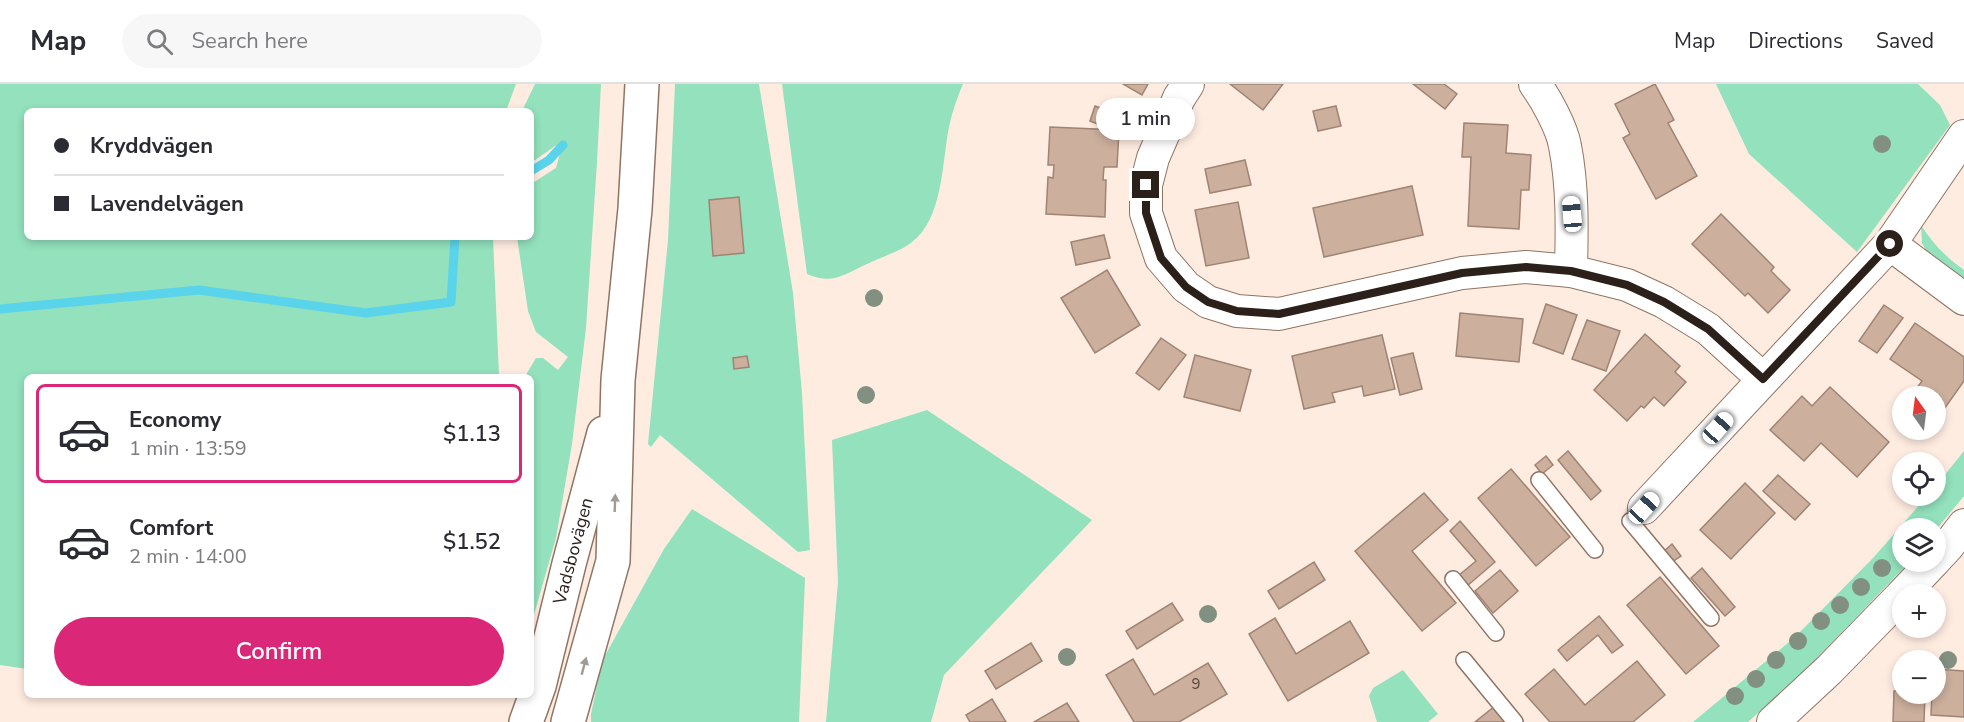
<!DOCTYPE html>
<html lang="en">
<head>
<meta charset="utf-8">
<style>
	body { margin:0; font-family:"Nunito Sans",sans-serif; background:#f7f7f7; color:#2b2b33; height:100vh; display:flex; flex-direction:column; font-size:22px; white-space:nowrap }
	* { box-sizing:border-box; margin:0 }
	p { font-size:20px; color:#7c7c81 }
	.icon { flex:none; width:33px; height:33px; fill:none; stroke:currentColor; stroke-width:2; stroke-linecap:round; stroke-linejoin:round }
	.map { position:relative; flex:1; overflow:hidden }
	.sheet { position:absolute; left:24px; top:290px; width:510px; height:324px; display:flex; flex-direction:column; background:#fff; border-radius:9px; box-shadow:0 3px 9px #0003 }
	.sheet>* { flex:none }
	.banner { position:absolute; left:24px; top:24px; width:510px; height:132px; border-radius:9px; box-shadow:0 3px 9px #0003; display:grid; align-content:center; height:132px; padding:0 30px; background:#fff }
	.needle { width:39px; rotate:346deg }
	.controls { position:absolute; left:1892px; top:302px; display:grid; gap:12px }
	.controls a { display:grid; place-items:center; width:54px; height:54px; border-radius:50%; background:#fff; box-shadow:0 3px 9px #0003; font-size:30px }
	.end { position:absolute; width:27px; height:27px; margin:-14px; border:8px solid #2c211a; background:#fff; box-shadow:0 0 0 3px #fff }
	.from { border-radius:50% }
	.bubble { position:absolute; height:42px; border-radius:21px; background:#fff; box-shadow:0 3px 9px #0003; font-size:20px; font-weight:600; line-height:42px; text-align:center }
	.car { position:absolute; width:18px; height:36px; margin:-18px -9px; border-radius:8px; box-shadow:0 0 4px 2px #0007; background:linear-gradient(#fff 24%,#345 0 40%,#fff 0 76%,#345 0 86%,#fff 0) }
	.banner b { display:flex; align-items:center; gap:21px; height:57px; font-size:22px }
	.banner b+b { border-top:2px solid #e1e1e2 }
	.banner i { width:15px; height:15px; background:#2b2b33 }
	ul { padding:10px 0 0; list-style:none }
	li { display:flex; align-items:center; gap:18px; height:99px; margin:0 12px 9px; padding:0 18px; border:3px solid transparent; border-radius:9px }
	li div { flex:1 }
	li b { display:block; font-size:22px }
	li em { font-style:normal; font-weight:600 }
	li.on { border-color:#db2777 }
	li>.icon { width:54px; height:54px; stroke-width:1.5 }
	.button { display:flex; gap:12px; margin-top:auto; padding:12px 30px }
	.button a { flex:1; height:69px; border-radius:36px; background:#db2777; color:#fff; font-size:24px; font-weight:600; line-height:69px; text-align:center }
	header { display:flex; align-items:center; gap:36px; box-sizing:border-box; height:84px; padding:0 30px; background:#fff; border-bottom:2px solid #e1e1e2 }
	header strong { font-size:28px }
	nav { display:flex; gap:33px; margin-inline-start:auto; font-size:21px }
	.search { width:420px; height:54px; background:#f7f7f7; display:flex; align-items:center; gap:15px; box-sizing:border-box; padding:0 21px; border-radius:33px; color:#7c7c81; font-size:22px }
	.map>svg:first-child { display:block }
</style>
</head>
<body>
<header>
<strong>Map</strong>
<div class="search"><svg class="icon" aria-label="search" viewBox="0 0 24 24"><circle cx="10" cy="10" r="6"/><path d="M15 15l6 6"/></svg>Search here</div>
<nav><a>Map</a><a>Directions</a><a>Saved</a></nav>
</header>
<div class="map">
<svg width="1964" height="638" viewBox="0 0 1964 638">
	<rect width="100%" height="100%" fill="#ffece1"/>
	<!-- green -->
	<g fill="#93e1bd" fill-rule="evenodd">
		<polygon points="0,0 516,0 506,27 27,27 27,153 493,153 499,292 27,292 27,585 0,581"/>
		<polygon points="535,0 601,0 597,78 586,244 572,360 556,454 531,541 531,292 526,292 527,289 536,274 543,274 558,286 568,273 536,248 528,227 517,153 531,153 531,100 556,84 562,62 555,62 531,79 531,27 522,27"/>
		<path d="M675 0H759L793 209 802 309 810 466 798 468 660 351 651 363 648 360 668 156ZM739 113 744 169 714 172 709 116Z"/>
		<path d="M782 0H963C957 14 952 28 949 43 942 78 943 135 912 158 903 166 879 174 867 180 843 191 833 201 807 190Z"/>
		<polygon points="1716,0 1918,0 1940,21 1950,41 1857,168 1749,70"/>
		<path d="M1921 141C1933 160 1946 173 1964 186V200L1929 172 1922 159Z"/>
		<polygon points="927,326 1092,436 944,591 931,638 826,638 838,498 832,356"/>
		<polygon points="1964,367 1964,412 1935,447 1935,444 1902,444 1902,477 1910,477 1803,589 1748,638 1693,638 1795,553 1874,473 1928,411 1935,411 1935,403"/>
		<polygon points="692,425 805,494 799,638 591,638 591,630 602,577 664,465"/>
		<polygon points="1403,586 1438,630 1428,638 1377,638 1369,612 1373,604"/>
	</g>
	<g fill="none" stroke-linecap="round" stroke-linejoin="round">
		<!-- stream -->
		<g stroke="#5ad4ea" stroke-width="9">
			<polyline points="531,87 549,76 563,61"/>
			<polyline points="0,225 199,206 366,229 451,218 455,153"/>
		</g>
	</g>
	<!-- building -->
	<g fill="#ccaf9d" stroke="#a08473" stroke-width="1.5">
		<polygon points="1123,0 1148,0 1142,11"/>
		<polygon points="1230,0 1283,0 1263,26"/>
		<polygon points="1413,0 1444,0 1457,10 1445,25"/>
		<polygon points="1655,0 1674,36 1668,39 1697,92 1656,115 1623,54 1630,50 1615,20"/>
		<polygon points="1095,22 1117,30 1111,45 1090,37"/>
		<polygon points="1336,22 1341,42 1318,47 1313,27"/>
		<polygon points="1464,39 1508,41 1506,69 1531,71 1529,106 1521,106 1519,145 1468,142 1471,73 1462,73"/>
		<polygon points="1050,43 1119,46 1117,83 1104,83 1103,96 1106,96 1105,133 1046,130 1048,93 1053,94 1054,81 1048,81"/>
		<polygon points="1245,76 1251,101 1210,109 1205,85"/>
		<polygon points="1412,102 1423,151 1324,173 1313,124"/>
		<polygon points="739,113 744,169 713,172 709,116"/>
		<polygon points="1238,118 1249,174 1206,182 1195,126"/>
		<polygon points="1721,130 1774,183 1771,187 1790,206 1768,229 1748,209 1745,212 1692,160"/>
		<polygon points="1104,151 1110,174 1076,181 1071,158"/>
		<polygon points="1107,186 1140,241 1095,269 1061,214"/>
		<polygon points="1546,220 1577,231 1563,270 1533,259"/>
		<polygon points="1884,221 1903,234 1877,269 1859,257"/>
		<polygon points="1460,229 1523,235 1519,278 1456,272"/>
		<polygon points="1587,236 1620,247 1606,287 1572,275"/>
		<polygon points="1915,239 1964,273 1964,297 1935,338 1935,312 1911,312 1922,297 1890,275"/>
		<polygon points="1645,250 1680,282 1675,288 1686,298 1664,322 1654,313 1644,324 1641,322 1627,337 1594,306"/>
		<polygon points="1382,251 1395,305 1364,312 1362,302 1332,309 1335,318 1304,325 1292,272"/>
		<polygon points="1161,254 1186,271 1159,306 1136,289"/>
		<polygon points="1413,269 1422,305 1400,311 1391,274"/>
		<polygon points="1195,271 1251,286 1240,327 1184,313"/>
		<polygon points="747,272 749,283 734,285 733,274"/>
		<polygon points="1830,303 1889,358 1857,393 1821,359 1804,377 1770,346 1802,312 1812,322"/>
		<polygon points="1568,367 1601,407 1591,416 1558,376"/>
		<polygon points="1546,372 1553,381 1542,390 1535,381"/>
		<polygon points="1511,385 1570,453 1536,482 1478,414"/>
		<polygon points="1778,391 1810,420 1795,436 1763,407"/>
		<polygon points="1745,399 1775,429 1731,475 1700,446"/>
		<polygon points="1424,409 1448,436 1412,467 1456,519 1422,547 1355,467"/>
		<polygon points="1460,437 1495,478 1467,502 1458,492 1476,477 1450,447"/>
		<polygon points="1672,460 1681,472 1672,478 1664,467"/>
		<polygon points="1314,478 1325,496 1279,525 1268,507"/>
		<polygon points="1702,484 1735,523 1725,532 1691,494"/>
		<polygon points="1500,486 1518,507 1493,529 1475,507"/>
		<polygon points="1660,493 1719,562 1686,590 1627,521"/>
		<polygon points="1172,519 1183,536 1137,565 1126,547"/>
		<polygon points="1599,532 1623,561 1612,569 1598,551 1567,577 1558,566"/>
		<polygon points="1275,534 1296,570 1350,537 1369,569 1288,617 1249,550"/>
		<polygon points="1031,559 1042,577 996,605 985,587"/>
		<polygon points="1133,575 1154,611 1208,579 1227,610 1179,638 1134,638 1106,591"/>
		<polygon points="1637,577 1665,611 1633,638 1550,638 1525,610 1554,585 1585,621"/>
		<polygon points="1935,585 1964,587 1964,633 1931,631 1932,609 1935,609"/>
		<polygon points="1894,607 1902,607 1902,609 1925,609 1924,638 1893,638"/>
		<polygon points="992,615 1006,638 970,638 966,631"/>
		<polygon points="1067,619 1079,638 1034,638"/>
		<polygon points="1495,622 1508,638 1475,638"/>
	</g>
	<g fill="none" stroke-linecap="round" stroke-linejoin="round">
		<defs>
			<g id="lane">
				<polyline points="1539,396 1595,466"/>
				<polyline points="1630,437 1711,534"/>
				<polyline points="1453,495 1496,549"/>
				<polyline points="1464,576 1515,638"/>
			</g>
			<g id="street">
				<polyline points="1188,0 1179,14 1153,74 1146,101 1146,129 1161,174 1186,203 1208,218 1237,227 1279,230 1462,189 1526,183 1571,187 1627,201 1664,218 1708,245 1763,295"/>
				<path d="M1535 0C1546 15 1562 44 1565 62 1573 103 1572 146 1571 187"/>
				<polyline points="1890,160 1964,215"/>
				<polyline points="1644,424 1890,160 1964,52"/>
				<polyline points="1935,476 1948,462 1964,441"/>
				<polyline points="1903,510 1934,477"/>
				<polyline points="1773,638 1829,586 1902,511"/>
			</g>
			<g id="secondary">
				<polyline points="526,638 539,602 569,480 604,349"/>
				<polyline points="568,638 613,477 618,296 635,125 642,0"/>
			</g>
		</defs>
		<!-- lane casing -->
		<use href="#lane" stroke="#8f7463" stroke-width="18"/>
		<!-- street casing -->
		<use href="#street" stroke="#8f7463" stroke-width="34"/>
		<!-- secondary casing -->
		<use href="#secondary" stroke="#8f7463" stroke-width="36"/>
		<!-- lane -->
		<use href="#lane" stroke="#fff" stroke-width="15"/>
		<!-- street -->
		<use href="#street" stroke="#fff" stroke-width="32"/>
		<!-- secondary -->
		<use href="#secondary" stroke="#fff" stroke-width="33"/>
	</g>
	<!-- trees -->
	<g fill="#829081">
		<circle cx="1882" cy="60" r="9"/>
		<circle cx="874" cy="214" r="9"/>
		<circle cx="866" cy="311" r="9"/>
		<circle cx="1882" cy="484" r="9"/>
		<circle cx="1861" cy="503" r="9"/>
		<circle cx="1840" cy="521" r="9"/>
		<circle cx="1208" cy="530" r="9"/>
		<circle cx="1821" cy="537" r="9"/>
		<circle cx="1798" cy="557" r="9"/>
		<circle cx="1067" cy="573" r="9"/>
		<circle cx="1776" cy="576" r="9"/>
		<circle cx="1948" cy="576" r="9"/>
		<circle cx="1756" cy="595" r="9"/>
		<circle cx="1735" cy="612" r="9"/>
	</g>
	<!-- one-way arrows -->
	<defs><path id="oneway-solid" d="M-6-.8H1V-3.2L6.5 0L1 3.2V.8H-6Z" transform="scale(1.5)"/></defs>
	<g fill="#a09b98">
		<use href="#oneway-solid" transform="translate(615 419) rotate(-88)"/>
		<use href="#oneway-solid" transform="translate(584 582) rotate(-75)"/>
	</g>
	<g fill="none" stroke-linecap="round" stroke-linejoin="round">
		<!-- route -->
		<polyline stroke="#2c211a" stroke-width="8" points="1146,101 1146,129 1161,174 1186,203 1208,218 1237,227 1279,230 1462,189 1526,183 1571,187 1627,201 1664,218 1708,245 1763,295 1890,160"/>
	</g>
	<g text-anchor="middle" stroke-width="5" stroke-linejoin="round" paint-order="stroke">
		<!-- number labels -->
		<g font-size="15" fill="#54443b">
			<text x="1196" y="605">9</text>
		</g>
		<!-- street labels -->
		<g font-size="18" fill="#2c211a" stroke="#fff">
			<text transform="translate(573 467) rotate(-75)" y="6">Vadsbovägen</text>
		</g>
	</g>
</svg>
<div class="controls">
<a><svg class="needle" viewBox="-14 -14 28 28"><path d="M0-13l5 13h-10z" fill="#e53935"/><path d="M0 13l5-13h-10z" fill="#7c7c81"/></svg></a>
<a><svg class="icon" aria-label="locate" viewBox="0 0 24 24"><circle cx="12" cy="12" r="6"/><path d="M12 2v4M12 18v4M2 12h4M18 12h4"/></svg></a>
<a><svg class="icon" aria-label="layers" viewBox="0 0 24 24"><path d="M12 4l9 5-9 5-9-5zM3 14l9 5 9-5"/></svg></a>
<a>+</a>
<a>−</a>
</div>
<i class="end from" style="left:1890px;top:160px"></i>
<i class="end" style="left:1146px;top:101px"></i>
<div class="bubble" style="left:1096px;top:14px;width:99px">1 min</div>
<i class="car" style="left:1572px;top:130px;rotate:355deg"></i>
<i class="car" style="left:1718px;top:344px;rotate:42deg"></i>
<i class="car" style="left:1644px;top:424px;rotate:43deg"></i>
<div class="banner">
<b><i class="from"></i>Kryddvägen</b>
<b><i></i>Lavendelvägen</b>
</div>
<section class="sheet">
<ul>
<li class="on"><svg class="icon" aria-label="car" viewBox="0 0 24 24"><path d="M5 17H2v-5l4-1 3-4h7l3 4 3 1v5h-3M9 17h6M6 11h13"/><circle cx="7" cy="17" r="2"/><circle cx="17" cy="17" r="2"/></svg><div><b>Economy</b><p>1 min · 13:59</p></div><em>$1.13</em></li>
<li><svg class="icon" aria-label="car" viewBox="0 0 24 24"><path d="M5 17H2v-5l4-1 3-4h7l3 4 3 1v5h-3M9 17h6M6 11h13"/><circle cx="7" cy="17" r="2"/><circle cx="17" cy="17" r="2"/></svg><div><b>Comfort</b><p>2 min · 14:00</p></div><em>$1.52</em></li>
</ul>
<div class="button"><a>Confirm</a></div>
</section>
</div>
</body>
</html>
